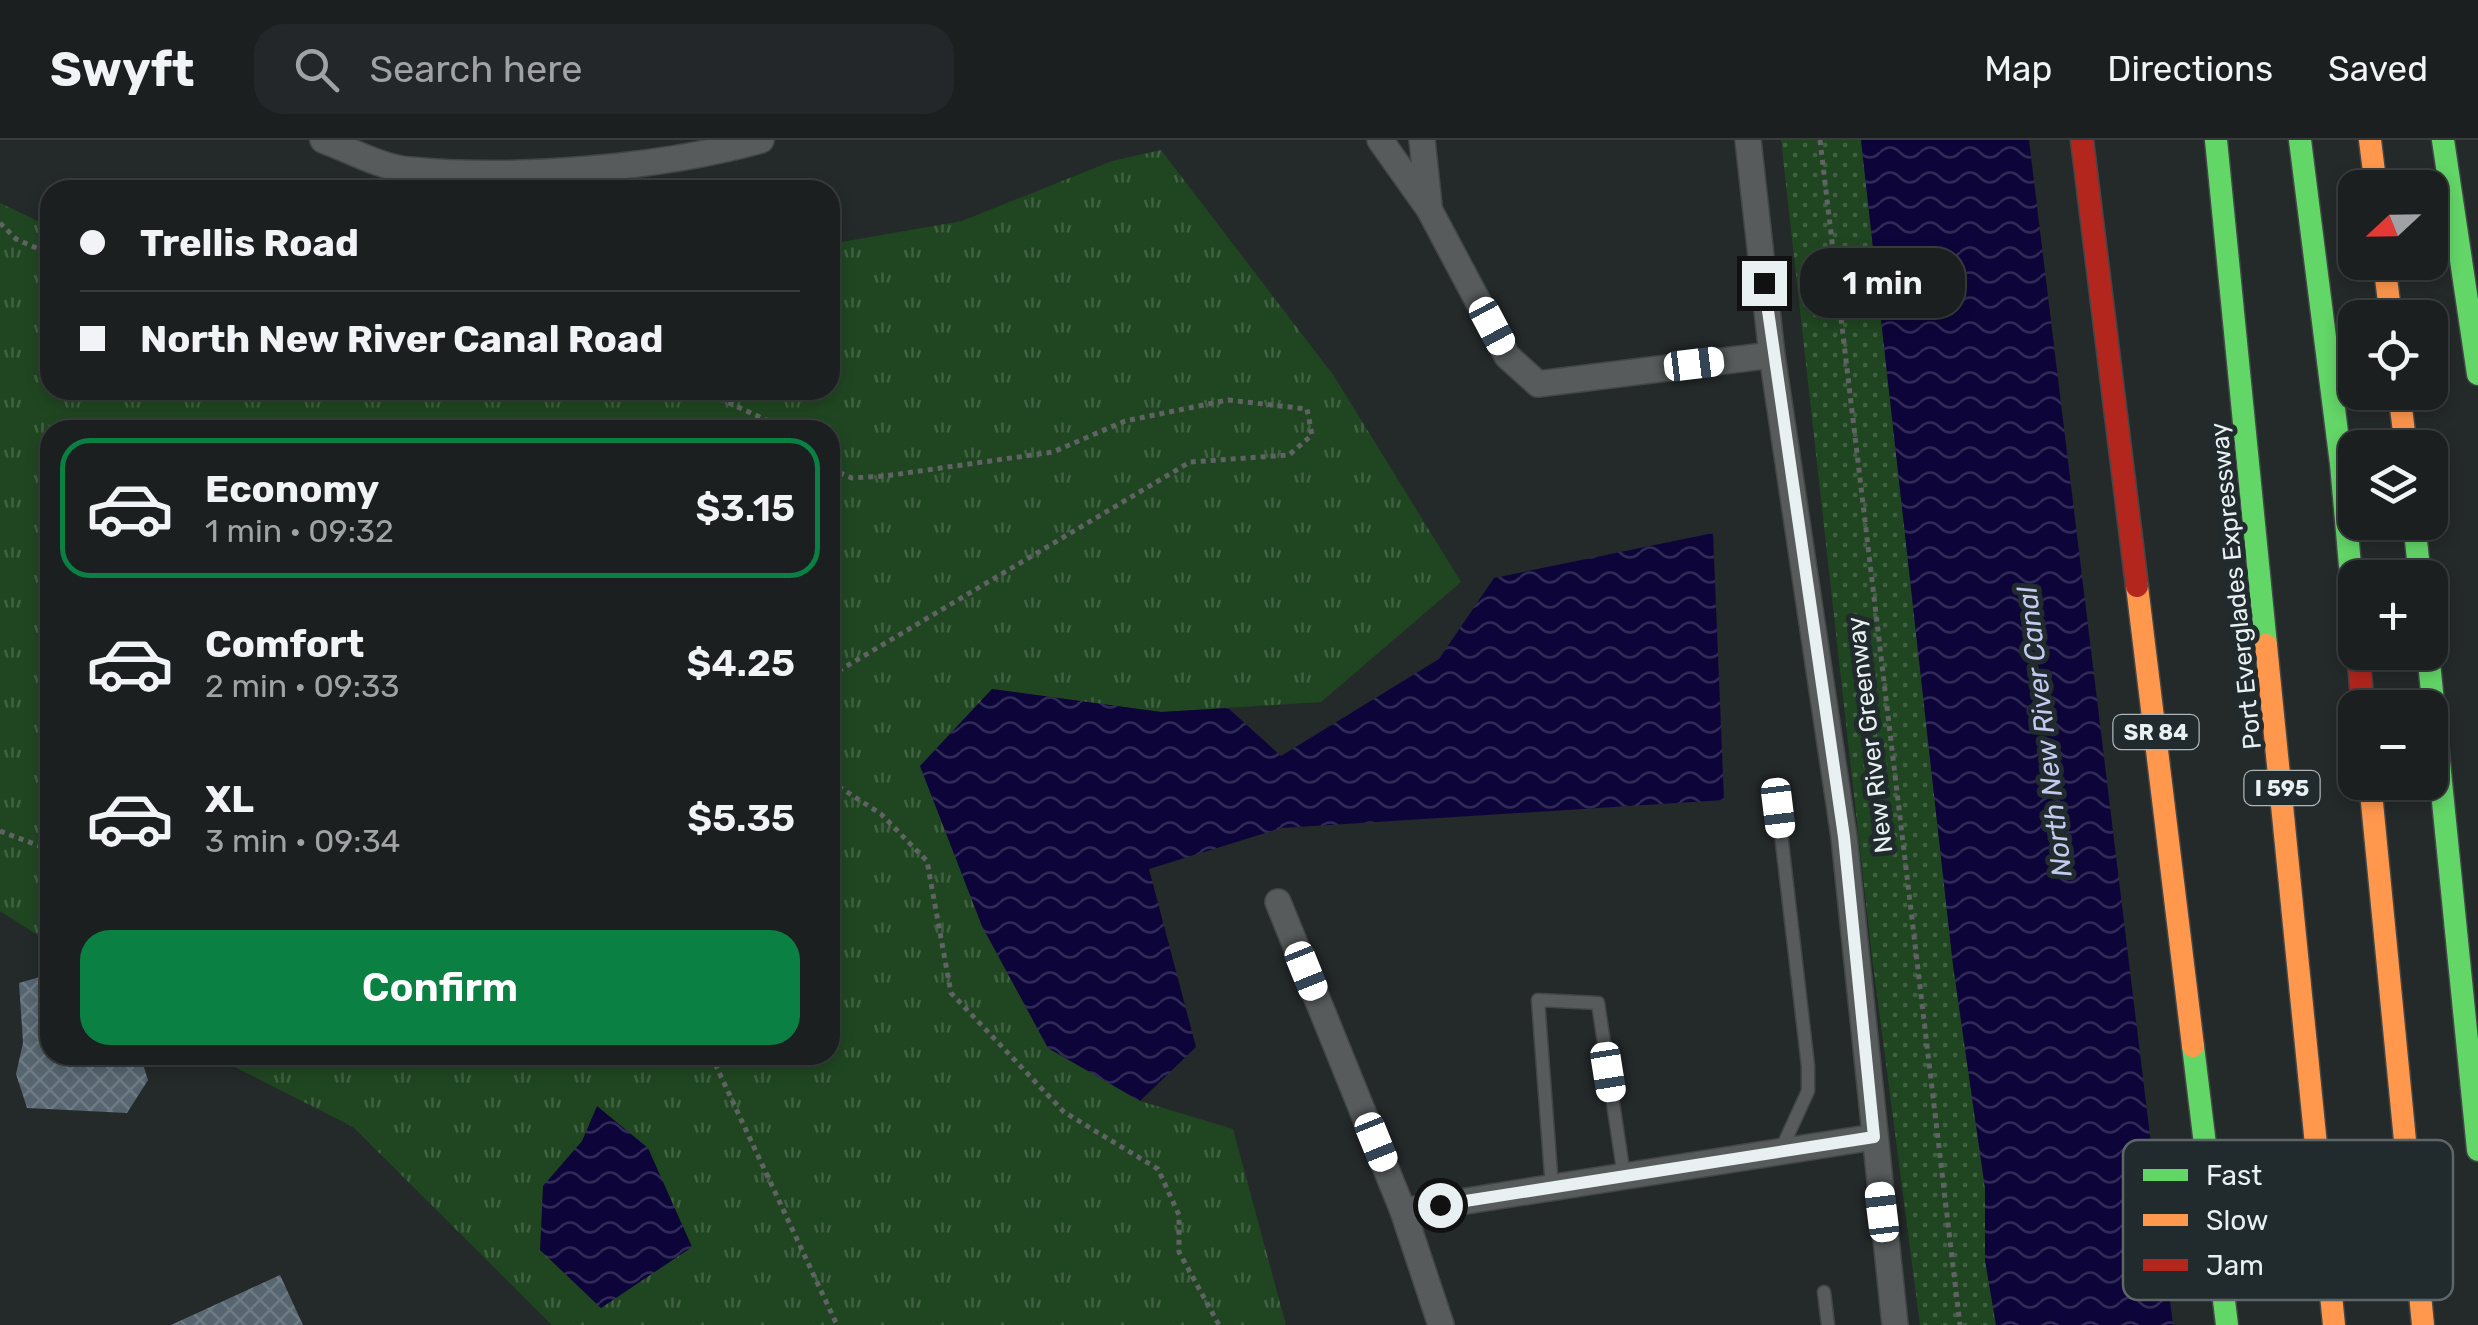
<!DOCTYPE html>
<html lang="en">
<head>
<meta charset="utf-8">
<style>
	body { margin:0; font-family:Rubik,sans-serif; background:#242729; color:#f1f3f6; height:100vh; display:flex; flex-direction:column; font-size:38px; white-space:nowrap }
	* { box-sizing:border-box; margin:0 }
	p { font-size:32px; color:#a0a2a5 }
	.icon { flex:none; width:55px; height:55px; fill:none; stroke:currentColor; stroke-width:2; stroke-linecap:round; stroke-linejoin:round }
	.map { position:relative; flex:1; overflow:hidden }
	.details { position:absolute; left:40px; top:280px; width:800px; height:645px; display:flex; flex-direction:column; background:#1b1f20; border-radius:30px; box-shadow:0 5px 15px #0003,0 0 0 2px #393d3e }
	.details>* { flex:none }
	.hud { position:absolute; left:40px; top:40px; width:800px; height:220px; border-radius:30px; box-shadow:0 5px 15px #0003,0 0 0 2px #393d3e; display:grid; align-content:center; height:220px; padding:0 40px; background:#1b1f20 }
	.needle { width:65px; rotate:248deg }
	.fabs { position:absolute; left:2338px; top:30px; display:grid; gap:20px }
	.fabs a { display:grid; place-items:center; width:110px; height:110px; border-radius:20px; background:#1b1f20; box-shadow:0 5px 15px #0003,0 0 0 2px #393d3e; font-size:50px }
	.end { position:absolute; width:45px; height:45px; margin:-22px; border:12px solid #e9f0f1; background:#111; box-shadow:0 0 0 5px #111 }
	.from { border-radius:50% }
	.bubble { position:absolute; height:70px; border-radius:30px; background:#1b1f20; box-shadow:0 5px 15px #0003,0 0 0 2px #393d3e; font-size:32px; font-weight:600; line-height:70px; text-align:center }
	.car { position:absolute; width:30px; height:60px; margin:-30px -15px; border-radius:12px; box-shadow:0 0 8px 2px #0007; background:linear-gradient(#fff 24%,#345 0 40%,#fff 0 76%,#345 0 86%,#fff 0) }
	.hud b { display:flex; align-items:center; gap:35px; height:95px; font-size:38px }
	.hud b+b { border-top:2px solid #393d3e }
	.hud i { width:25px; height:25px; background:#f1f3f6 }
	ul { padding:18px 0 0; list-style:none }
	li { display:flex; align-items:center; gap:30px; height:140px; margin:0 20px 15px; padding:0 20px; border:5px solid transparent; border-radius:30px }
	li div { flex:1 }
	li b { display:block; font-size:38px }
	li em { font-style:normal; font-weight:600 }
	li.current { border-color:#0b8043 }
	li>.icon { width:90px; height:90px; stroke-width:1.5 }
	.button { display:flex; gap:20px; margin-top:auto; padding:20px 40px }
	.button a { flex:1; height:115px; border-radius:30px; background:#0b8043; color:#fff; font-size:40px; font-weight:600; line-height:115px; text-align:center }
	header { display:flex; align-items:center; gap:60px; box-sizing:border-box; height:140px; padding:0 50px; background:#1b1f20; border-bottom:2px solid #393d3e }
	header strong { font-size:48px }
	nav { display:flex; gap:55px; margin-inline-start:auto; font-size:35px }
	.search { width:700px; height:90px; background:#242729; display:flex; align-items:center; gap:25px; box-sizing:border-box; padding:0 35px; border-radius:30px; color:#a0a2a5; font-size:38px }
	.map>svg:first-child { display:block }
</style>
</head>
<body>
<header>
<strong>Swyft</strong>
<div class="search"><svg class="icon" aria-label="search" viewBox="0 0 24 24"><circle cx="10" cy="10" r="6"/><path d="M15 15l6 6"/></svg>Search here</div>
<nav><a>Map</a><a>Directions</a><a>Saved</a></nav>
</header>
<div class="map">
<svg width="2478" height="1185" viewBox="0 0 2478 1185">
	<defs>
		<pattern id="grass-tufts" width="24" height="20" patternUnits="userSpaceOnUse" patternTransform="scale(2.5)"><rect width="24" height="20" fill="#204621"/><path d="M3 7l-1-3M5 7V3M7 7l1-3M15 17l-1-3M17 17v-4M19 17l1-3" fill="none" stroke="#406142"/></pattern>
		<pattern id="park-dots" width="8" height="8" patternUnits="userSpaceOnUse" patternTransform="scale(2.5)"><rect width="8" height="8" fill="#204621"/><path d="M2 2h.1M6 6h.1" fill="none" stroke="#406142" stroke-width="1.8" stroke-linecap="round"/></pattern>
		<pattern id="water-waves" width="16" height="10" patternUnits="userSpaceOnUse" patternTransform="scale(2.5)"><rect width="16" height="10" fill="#0d0539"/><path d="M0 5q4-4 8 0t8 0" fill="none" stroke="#302a56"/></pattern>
		<pattern id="building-cross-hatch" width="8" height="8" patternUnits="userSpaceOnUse" patternTransform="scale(2.5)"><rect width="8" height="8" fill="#56656f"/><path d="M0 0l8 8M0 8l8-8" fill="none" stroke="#6e7b84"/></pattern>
	</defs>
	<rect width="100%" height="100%" fill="#24292a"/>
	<!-- grass -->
	<polygon fill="url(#grass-tufts)" points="1161,10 1334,236 1461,442 1321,562 1161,572 992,549 920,626 982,786 1048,908 1140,961 1233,989 1286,1185 552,1185 353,987 211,915 830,915 830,290 50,290 50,803 0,771 0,63 50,87 50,250 830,250 830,104 962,81 1112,21"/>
	<!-- park -->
	<polygon fill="url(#park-dots)" points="1781,0 1861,0 1953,825 1985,1048 1985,1120 1996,1185 1920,1185 1872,817"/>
	<!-- water -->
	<g fill="url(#water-waves)">
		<polygon points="1861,0 2029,0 2173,1185 1996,1185 1985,1120 1985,1048 1953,825"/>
		<polygon points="1713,393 1724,660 1282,688 1149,729 1196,907 1140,961 1048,908 982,786 920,626 992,549 1161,572 1228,568 1281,616 1439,519 1494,438"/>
		<polygon points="597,966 648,1008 692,1107 601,1168 540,1110 543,1046 582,1001"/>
	</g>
	<!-- building -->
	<g fill="url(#building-cross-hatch)">
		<polygon points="50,834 50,915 140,915 148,940 127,973 27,968 16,934 23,903 19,843"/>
		<polygon points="280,1135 303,1185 171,1185"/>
	</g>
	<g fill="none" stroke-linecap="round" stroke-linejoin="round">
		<defs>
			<g id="lane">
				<polyline points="1778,668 1808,926 1808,951 1781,1010"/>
				<polyline points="1552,1048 1538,860 1598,863 1624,1036"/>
				<polyline points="1824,1152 1828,1185"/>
			</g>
			<g id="street">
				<path d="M323 0C350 10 382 28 410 30 514 40 661 28 761 0"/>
				<polyline points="1380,0 1429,69 1507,216 1538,244 1772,215"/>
				<polyline points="1422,0 1429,65"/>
				<polyline points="1748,0 1772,215 1844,697 1895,1185"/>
				<polyline points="1278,762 1403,1071 1441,1185"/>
				<polyline points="1403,1071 1874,997"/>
			</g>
			<g id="fast">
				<polyline points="2216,0 2266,505"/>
				<polyline points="2300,0 2341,324 2355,482"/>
				<polyline points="2443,0 2478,234"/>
				<polyline points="2414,382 2420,438"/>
				<polyline points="2428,512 2478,1010"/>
				<polyline points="2193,906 2227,1185"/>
			</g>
			<g id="slow">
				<polyline points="2370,0 2376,48"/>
				<polyline points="2384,122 2391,178"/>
				<polyline points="2399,252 2406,308"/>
				<polyline points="2137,446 2193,906"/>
				<polyline points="2266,505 2334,1185"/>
				<polyline points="2370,642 2423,1185"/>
			</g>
			<g id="jam">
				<polyline points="2082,0 2137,446"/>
				<polyline points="2358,512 2363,568"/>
			</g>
		</defs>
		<!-- lane casing -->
		<use href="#lane" stroke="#424647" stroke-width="15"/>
		<!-- street casing -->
		<use href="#street" stroke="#424647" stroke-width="28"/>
		<!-- fast casing -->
		<use href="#fast" stroke="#424647" stroke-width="25"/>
		<!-- slow casing -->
		<use href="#slow" stroke="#424647" stroke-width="25"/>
		<!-- jam casing -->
		<use href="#jam" stroke="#424647" stroke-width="25"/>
		<!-- path -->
		<g stroke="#606364" stroke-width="5" stroke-dasharray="5 5" stroke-linecap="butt">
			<polyline points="1820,0 1960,1185"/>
			<polyline points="0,83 16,99 50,114"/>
			<polyline points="701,250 788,290"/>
			<polyline points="830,329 852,338 885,336 1053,312 1125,281 1228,260 1307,269 1312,295 1289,315 1190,322 830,536"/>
			<polyline points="830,641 881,674 927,721 951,853 1064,972 1158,1029 1179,1075 1179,1112 1219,1185"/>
			<polyline points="0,691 50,710"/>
			<polyline points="711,915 837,1185"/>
		</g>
		<!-- lane -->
		<use href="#lane" stroke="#575b5b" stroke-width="12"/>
		<!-- street -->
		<use href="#street" stroke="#575b5b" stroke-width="25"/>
		<!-- fast -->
		<use href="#fast" stroke="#63d668" stroke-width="22"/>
		<!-- slow -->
		<use href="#slow" stroke="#ff974d" stroke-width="22"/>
		<!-- jam -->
		<use href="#jam" stroke="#b3261e" stroke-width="22"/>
	</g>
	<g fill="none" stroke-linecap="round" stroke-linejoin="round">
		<!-- route -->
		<polyline stroke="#e9f0f1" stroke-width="12" points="1440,1065 1874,997 1844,697 1764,143"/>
	</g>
	<g text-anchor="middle" stroke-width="10" stroke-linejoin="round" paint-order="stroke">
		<!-- shield labels -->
		<g fill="#212b2d" stroke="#adb5b6" stroke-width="2.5">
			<rect x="2113.5" y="575" width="85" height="34" rx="8"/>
			<rect x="2244.5" y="631" width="75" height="34" rx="8"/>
		</g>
		<g font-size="22" font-weight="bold" fill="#e9f0f1">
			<text x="2156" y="600">SR 84</text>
			<text x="2282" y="656">I 595</text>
		</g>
		<!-- street labels -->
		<g font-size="25" fill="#e9f0f1" stroke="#212b2d">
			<text transform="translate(2235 446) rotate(-96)" y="9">Port Everglades Expressway</text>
			<text transform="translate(1869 595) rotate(-97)" y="9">New River Greenway</text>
		</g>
		<!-- water labels -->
		<g font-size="28" font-style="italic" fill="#c3c9ef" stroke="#212b2d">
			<text transform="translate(2044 592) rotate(-97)" y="10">North New River Canal</text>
		</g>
	</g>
	<!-- legend -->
	<rect x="2123" y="1000" width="330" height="160" rx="15" fill="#212b2d" stroke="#5d6668" stroke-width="2.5"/>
	<rect x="2143" y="1029" width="45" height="12" fill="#63d668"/>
	<rect x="2143" y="1074" width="45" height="12" fill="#ff974d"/>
	<rect x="2143" y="1119" width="45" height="12" fill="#b3261e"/>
	<g font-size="28" fill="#e9f0f1">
		<text x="2206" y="1045">Fast</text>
		<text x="2206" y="1090">Slow</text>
		<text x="2206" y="1135">Jam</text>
	</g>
</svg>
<div class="fabs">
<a><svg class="needle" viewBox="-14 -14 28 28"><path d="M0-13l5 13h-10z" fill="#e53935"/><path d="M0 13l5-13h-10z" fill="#a0a2a5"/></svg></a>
<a><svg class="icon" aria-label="locate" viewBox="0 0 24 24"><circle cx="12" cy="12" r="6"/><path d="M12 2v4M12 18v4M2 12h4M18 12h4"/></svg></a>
<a><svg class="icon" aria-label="layers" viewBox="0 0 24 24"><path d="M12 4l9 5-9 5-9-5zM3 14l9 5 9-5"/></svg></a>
<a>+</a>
<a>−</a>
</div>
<i class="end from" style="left:1440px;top:1065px"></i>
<i class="end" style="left:1764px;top:143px"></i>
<div class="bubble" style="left:1800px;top:108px;width:165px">1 min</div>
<i class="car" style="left:1492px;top:186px;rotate:152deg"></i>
<i class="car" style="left:1694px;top:224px;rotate:83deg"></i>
<i class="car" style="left:1778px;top:668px;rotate:173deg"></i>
<i class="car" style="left:1306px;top:831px;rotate:158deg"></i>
<i class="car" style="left:1608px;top:932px;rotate:171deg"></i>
<i class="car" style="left:1376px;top:1002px;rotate:158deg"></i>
<i class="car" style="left:1882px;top:1072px;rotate:353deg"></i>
<div class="hud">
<b><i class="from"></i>Trellis Road</b>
<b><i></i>North New River Canal Road</b>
</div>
<section class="details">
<ul>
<li class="current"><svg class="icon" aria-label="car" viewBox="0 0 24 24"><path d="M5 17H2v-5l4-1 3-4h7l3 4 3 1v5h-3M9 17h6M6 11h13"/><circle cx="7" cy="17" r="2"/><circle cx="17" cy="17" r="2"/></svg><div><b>Economy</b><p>1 min · 09:32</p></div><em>$3.15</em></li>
<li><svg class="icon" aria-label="car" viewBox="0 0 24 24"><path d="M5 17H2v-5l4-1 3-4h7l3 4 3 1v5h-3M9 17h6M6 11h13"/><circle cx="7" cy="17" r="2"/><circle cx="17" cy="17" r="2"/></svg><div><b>Comfort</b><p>2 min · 09:33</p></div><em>$4.25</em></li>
<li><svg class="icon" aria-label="car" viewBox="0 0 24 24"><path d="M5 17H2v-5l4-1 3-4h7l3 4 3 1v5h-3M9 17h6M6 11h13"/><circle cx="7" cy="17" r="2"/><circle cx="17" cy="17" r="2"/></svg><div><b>XL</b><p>3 min · 09:34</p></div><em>$5.35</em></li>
</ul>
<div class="button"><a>Confirm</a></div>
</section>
</div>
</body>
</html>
